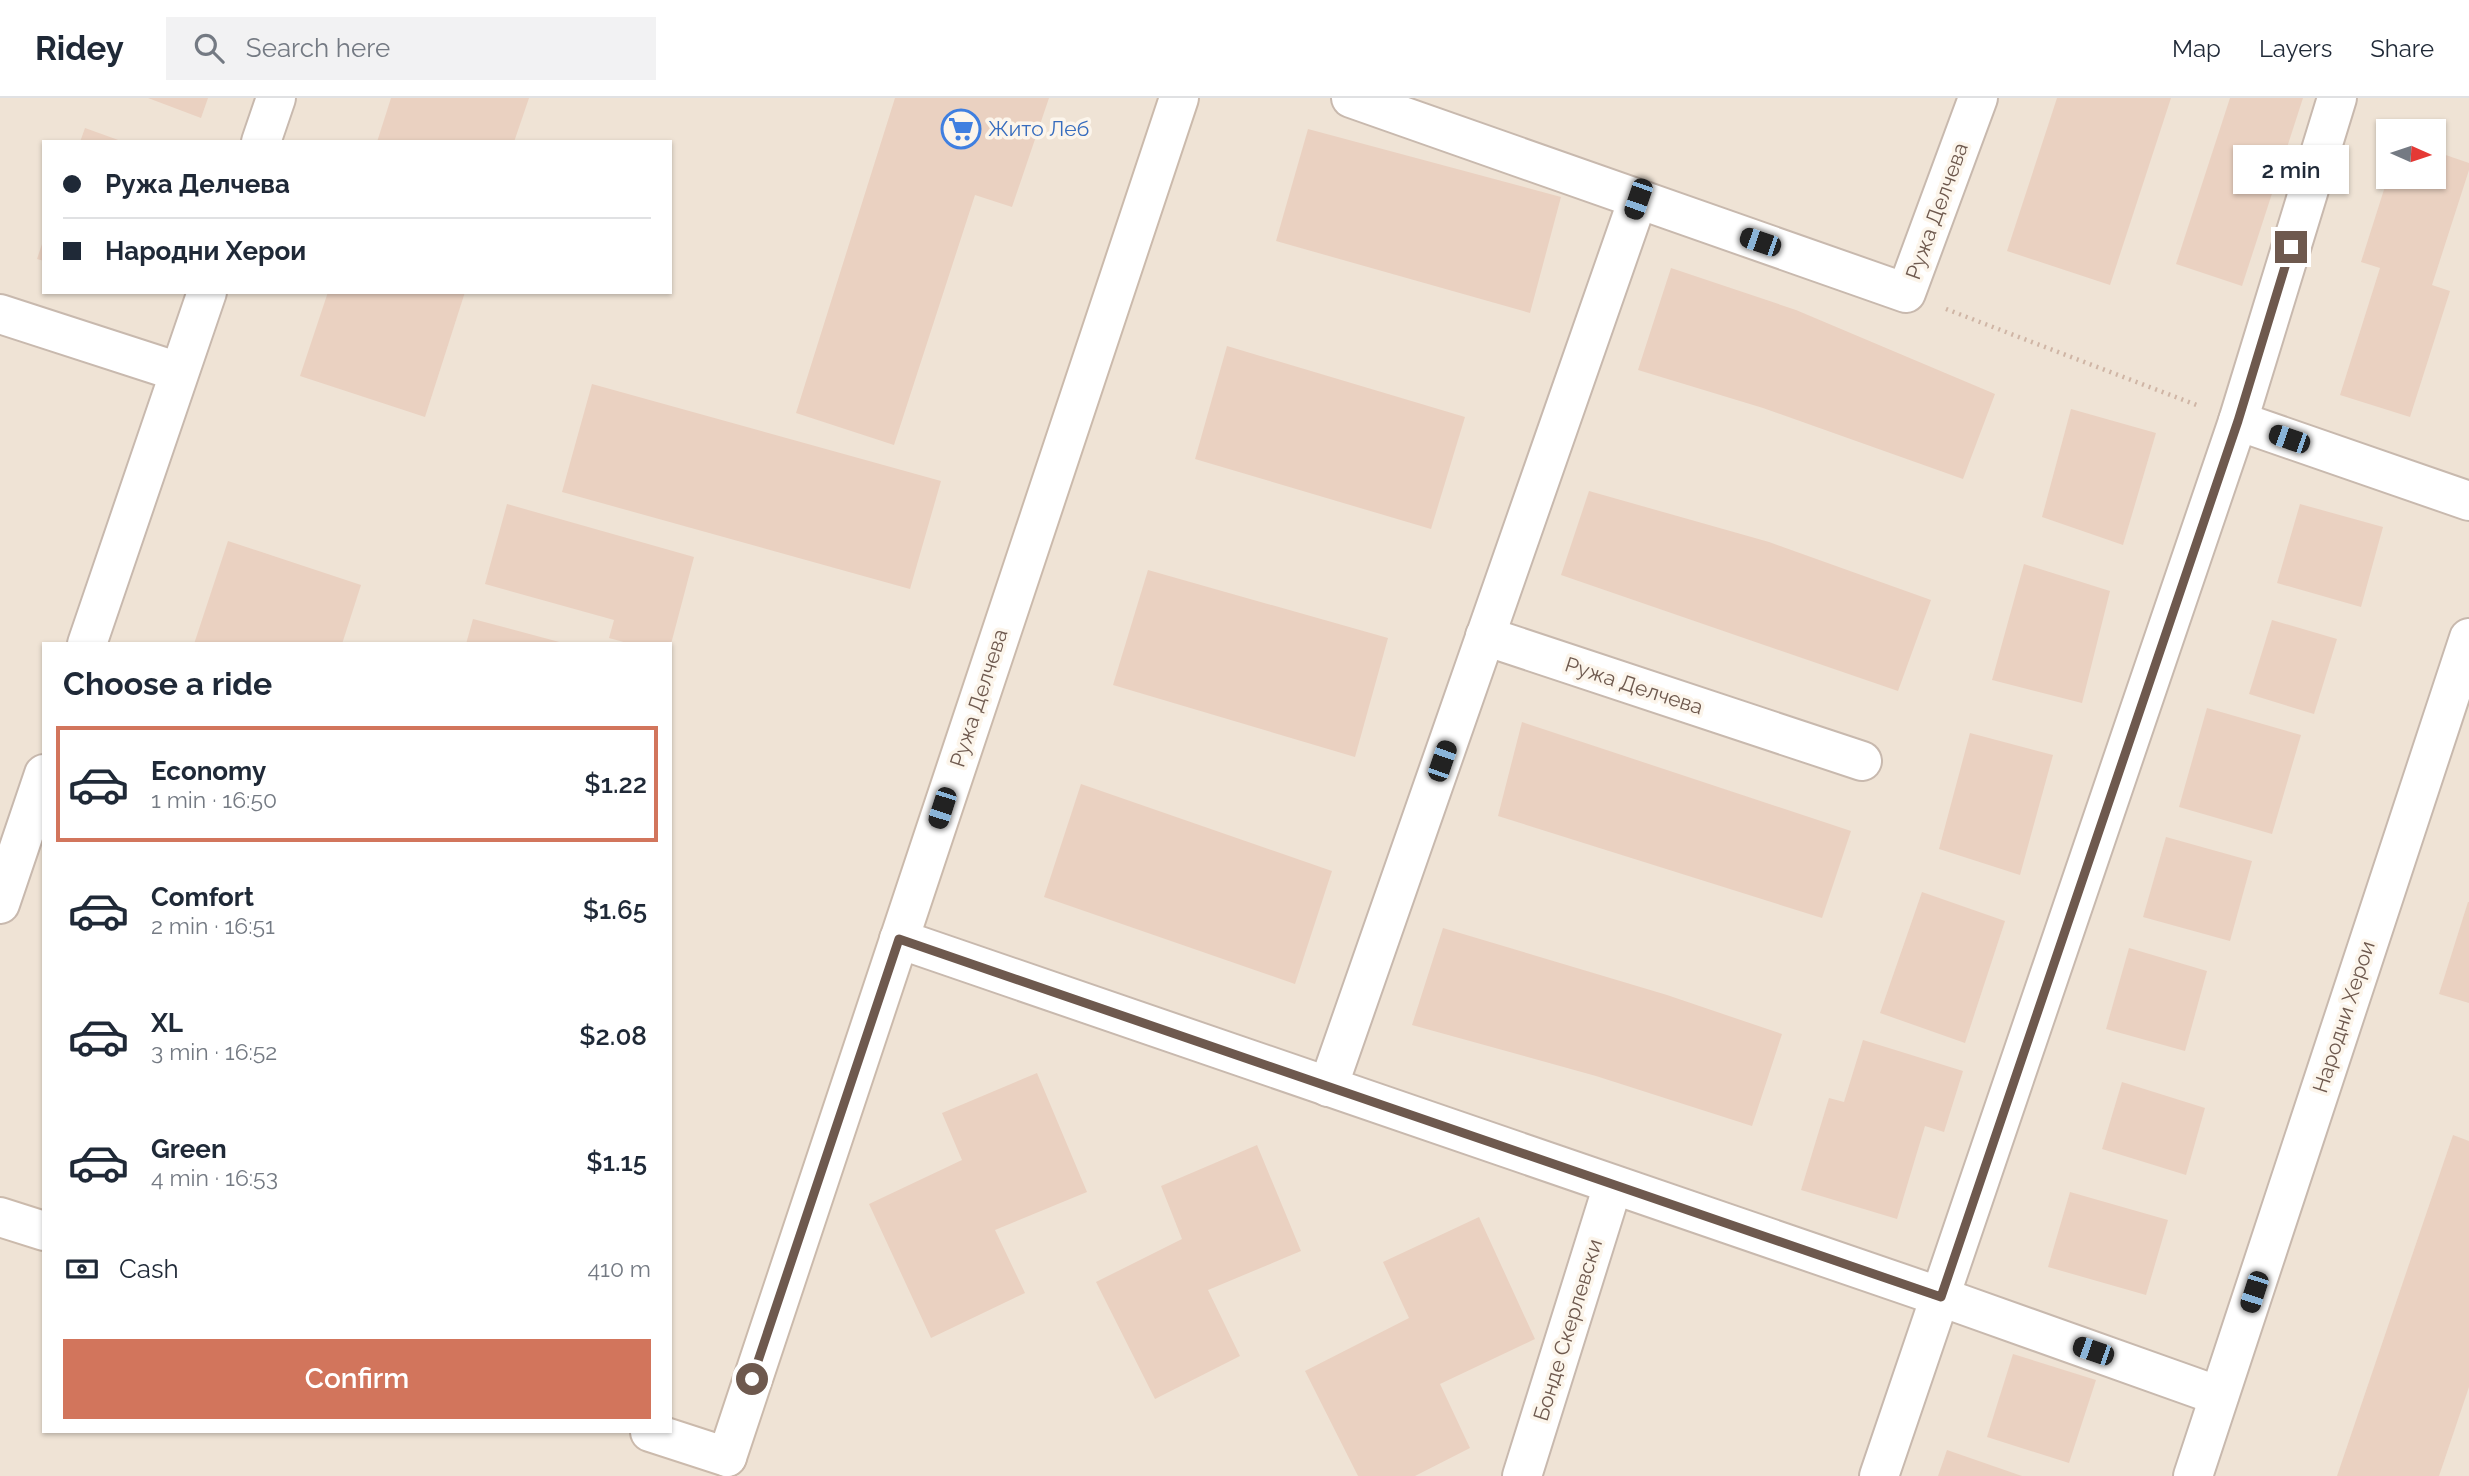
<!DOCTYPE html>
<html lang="en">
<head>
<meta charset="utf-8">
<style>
	body { margin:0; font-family:Raleway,sans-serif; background:#f2f2f3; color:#1f2937; height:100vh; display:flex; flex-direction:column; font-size:26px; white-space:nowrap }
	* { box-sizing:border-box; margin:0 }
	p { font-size:23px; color:#747a83 }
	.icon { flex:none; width:38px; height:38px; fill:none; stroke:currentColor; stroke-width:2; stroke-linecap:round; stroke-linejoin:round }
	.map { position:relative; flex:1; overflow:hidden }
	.drawer { position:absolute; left:42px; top:544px; width:630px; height:791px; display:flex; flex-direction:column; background:#fff; border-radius:0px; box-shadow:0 2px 5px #0004 }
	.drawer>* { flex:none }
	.top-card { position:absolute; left:42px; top:42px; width:630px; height:154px; border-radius:0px; box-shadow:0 2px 5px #0004; display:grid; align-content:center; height:154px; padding:0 21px; background:#fff }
	.needle { width:46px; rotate:93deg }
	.buttons { position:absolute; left:2376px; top:21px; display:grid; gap:14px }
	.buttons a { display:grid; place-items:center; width:70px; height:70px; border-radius:0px; background:#fff; box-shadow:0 2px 5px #0004; font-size:35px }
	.end { position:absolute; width:32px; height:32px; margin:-16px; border:9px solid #6e594e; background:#fff; box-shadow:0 0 0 4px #fff }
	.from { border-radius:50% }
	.bubble { position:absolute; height:49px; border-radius:0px; background:#fff; box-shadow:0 2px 5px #0004; font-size:23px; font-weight:600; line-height:49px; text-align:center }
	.car { position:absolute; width:21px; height:42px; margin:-21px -10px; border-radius:9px; box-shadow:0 0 5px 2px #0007; background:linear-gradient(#222 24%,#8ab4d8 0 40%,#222 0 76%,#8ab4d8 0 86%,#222 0) }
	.top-card b { display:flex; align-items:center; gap:24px; height:66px; font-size:26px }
	.top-card b+b { border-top:2px solid #e0e1e3 }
	.top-card i { width:18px; height:18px; background:#1f2937 }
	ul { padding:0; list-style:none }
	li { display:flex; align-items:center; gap:21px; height:116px; margin:0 14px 10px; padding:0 7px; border:4px solid transparent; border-radius:0px }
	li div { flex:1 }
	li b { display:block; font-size:26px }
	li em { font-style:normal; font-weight:600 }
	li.on { border-color:#d2755c }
	li>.icon { width:63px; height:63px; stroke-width:1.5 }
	h2 { padding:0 21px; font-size:32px; line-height:84px }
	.pay { display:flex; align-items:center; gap:18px; height:77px; padding:0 21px; font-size:26px }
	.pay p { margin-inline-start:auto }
	.cta { display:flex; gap:14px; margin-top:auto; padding:14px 21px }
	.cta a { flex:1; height:80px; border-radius:0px; background:#d2755c; color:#fff; font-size:28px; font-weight:600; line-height:80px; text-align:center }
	header { display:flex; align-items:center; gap:42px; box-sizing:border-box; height:98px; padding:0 35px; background:#fff; border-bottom:2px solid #e0e1e3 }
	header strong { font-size:33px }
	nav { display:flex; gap:38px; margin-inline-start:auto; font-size:24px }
	.search { width:490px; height:63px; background:#f2f2f3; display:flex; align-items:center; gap:18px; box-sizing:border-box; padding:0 24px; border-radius:0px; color:#747a83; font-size:26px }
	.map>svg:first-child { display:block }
</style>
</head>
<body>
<header>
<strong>Ridey</strong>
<div class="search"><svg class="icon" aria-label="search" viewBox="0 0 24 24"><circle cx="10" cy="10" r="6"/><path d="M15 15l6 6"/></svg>Search here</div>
<nav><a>Map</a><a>Layers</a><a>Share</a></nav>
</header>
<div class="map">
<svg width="2469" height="1378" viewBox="0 0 2469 1378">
	<rect width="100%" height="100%" fill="#f9f1e6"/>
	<!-- residential -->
	<path fill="#efe3d5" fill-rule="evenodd" d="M0 0H2469V1378H0ZM2389 33H2434V79H2389ZM44 44H670V194H44ZM44 546H670V1334H44Z"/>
	<!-- building -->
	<g fill="#ead1c1">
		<polygon points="148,0 208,0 201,20"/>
		<polygon points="391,0 529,0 514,44 377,44"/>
		<polygon points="895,0 1049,0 1012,109 975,97 894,347 796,315"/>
		<polygon points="2057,0 2171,0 2110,187 2007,153"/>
		<polygon points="2230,0 2303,0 2242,188 2176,166"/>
		<polygon points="85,30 121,43 121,44 80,44"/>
		<polygon points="1308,31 1561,99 1530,215 1276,143"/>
		<polygon points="2434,53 2469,65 2469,72 2432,187 2450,193 2410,319 2340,297 2380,170 2361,164 2388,79 2434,79"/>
		<polygon points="43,143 44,144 44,163 37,161"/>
		<polygon points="1671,170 1796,212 1995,296 1963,381 1763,310 1638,272"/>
		<polygon points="328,194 465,194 425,319 300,278"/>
		<polygon points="1227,248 1465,319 1431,431 1195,361"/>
		<polygon points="592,286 941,383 910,491 562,394"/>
		<polygon points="2071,311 2156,335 2123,447 2042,419"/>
		<polygon points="1589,393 1769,444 1931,502 1898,593 1561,477"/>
		<polygon points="507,406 694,459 671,546 631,546 609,540 614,522 485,486"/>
		<polygon points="2300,406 2383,429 2361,509 2277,485"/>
		<polygon points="228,443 361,487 342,546 194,546"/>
		<polygon points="2024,466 2110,493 2082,605 1992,582"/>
		<polygon points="1148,472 1388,540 1355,659 1113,587"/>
		<polygon points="473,521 563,545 563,546 466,546"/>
		<polygon points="2272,522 2337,541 2314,616 2249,596"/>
		<polygon points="2207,610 2301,637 2272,736 2179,709"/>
		<polygon points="1522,624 1851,733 1822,820 1498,718"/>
		<polygon points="1970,635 2053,657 2020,777 1939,751"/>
		<polygon points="1081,686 1332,773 1295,886 1044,799"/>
		<polygon points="2166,739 2252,763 2230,843 2143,819"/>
		<polygon points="1922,794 2005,823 1965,945 1880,915"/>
		<polygon points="2468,804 2469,804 2469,905 2439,896"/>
		<polygon points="1443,830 1667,897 1782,936 1752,1028 1596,978 1412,927"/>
		<polygon points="2129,850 2207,873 2185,953 2106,931"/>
		<polygon points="1863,942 1963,973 1944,1034 1925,1028 1897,1121 1801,1092 1829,1000 1844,1004"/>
		<polygon points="1037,975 1087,1094 995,1132 1025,1195 931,1240 869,1106 962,1062 942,1015"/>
		<polygon points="2122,984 2205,1010 2186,1077 2102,1051"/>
		<polygon points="2453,1037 2469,1043 2469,1289 2439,1378 2337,1378"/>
		<polygon points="1257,1047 1301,1153 1208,1192 1240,1258 1155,1301 1096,1184 1182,1141 1161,1088"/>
		<polygon points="2070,1094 2168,1122 2146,1197 2048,1169"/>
		<polygon points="1479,1119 1535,1241 1440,1286 1470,1350 1415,1378 1358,1378 1305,1273 1409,1220 1383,1164"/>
		<polygon points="2013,1256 2096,1282 2069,1365 1987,1339"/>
		<polygon points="1947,1352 2022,1378 1938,1378"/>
	</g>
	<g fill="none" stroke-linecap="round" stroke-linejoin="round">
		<defs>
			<g id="street">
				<polyline points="1351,0 1906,195 1978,0"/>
				<polyline points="261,44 276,0"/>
				<polyline points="0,216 179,274"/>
				<polyline points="2238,323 2469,403"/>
				<polyline points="1485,538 1862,663"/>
				<polyline points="87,546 207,194"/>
				<polyline points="0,806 44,676"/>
				<polyline points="899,841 1941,1199 2219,1298"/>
				<polyline points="1328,989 1638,101"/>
				<polyline points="1522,1378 1613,1087"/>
				<polyline points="1879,1378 2238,323 2337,0"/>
				<polyline points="2193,1378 2469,540"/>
			</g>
			<g id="secondary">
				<polyline points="0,1119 44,1133"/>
				<polyline points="650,1334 727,1359"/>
				<polyline points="727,1359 1179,0"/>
			</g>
		</defs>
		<!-- street casing -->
		<use href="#street" stroke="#c8b9ae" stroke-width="42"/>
		<!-- secondary casing -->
		<use href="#secondary" stroke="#cbbaac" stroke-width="42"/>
		<!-- path -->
		<polyline stroke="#cfb5a5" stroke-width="4.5" stroke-dasharray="2 5" stroke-linecap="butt" points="1946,211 2199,308"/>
		<!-- street -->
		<use href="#street" stroke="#fff" stroke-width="38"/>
		<!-- secondary -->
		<use href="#secondary" stroke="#fff" stroke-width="38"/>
	</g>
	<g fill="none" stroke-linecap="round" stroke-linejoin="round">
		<!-- route -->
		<polyline stroke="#6e594e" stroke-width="9" points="752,1281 899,841 1941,1199 2238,323 2291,149"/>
	</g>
	<!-- icons -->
	<defs>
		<symbol id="supermarket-ring" viewBox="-11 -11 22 22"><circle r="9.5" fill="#fcf5eb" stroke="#3f7fe0" stroke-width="1.5"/><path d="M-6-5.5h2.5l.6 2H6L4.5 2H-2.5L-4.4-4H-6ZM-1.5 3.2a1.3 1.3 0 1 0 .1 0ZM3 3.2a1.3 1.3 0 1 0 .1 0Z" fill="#3f7fe0"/></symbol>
	</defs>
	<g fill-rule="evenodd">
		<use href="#supermarket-ring" x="939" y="9" width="44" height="44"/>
	</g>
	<g text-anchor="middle" stroke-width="7" stroke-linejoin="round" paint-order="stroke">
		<!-- shop labels -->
		<g font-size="21" fill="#366cbe" stroke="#fcf5eb" text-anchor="start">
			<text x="988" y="38">Жито Леб</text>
		</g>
		<!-- street labels -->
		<g font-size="21" fill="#6e594e" stroke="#fcf5eb">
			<text transform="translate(1937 113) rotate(-70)" y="7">Ружа Делчева</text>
			<text transform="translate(1634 588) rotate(18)" y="7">Ружа Делчева</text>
			<text transform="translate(979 600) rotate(-72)" y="7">Ружа Делчева</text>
			<text transform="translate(2344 919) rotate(-72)" y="7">Народни Херои</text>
			<text transform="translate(1568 1232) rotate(-73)" y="7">Бонде Скерлевски</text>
		</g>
	</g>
</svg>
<div class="buttons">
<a><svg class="needle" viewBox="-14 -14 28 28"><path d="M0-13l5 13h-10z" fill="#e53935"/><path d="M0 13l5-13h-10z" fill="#747a83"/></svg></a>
</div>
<i class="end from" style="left:752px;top:1281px"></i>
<i class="end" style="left:2291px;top:149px"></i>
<div class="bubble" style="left:2233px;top:47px;width:116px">2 min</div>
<i class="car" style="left:1638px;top:101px;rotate:199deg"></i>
<i class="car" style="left:1760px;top:144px;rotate:289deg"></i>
<i class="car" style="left:2289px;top:341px;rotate:289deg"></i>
<i class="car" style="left:1442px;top:663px;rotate:19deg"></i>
<i class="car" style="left:942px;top:710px;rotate:198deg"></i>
<i class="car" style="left:2254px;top:1194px;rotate:198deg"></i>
<i class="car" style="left:2093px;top:1253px;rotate:289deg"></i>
<div class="top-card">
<b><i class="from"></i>Ружа Делчева</b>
<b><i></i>Народни Херои</b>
</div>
<section class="drawer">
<h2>Choose a ride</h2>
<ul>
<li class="on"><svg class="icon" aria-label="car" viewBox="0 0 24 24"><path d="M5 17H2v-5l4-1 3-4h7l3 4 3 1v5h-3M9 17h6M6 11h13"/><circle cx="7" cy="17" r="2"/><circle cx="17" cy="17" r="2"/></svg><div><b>Economy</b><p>1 min · 16:50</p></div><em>$1.22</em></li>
<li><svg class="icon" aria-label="car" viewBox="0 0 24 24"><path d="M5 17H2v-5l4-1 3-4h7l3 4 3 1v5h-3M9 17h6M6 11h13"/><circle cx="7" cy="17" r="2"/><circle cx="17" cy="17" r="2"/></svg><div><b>Comfort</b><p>2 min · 16:51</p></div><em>$1.65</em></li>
<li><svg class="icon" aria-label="car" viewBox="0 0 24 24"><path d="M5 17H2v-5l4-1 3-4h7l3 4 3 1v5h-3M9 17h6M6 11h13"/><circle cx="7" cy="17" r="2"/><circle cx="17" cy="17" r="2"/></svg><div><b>XL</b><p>3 min · 16:52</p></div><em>$2.08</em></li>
<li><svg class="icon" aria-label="car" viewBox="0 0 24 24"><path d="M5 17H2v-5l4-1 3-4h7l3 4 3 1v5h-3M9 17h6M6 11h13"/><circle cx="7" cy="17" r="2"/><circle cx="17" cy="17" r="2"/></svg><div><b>Green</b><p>4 min · 16:53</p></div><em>$1.15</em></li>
</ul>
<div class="pay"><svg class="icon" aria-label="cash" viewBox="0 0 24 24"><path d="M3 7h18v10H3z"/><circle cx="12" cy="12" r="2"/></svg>Cash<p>410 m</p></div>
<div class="cta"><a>Confirm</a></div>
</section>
</div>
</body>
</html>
